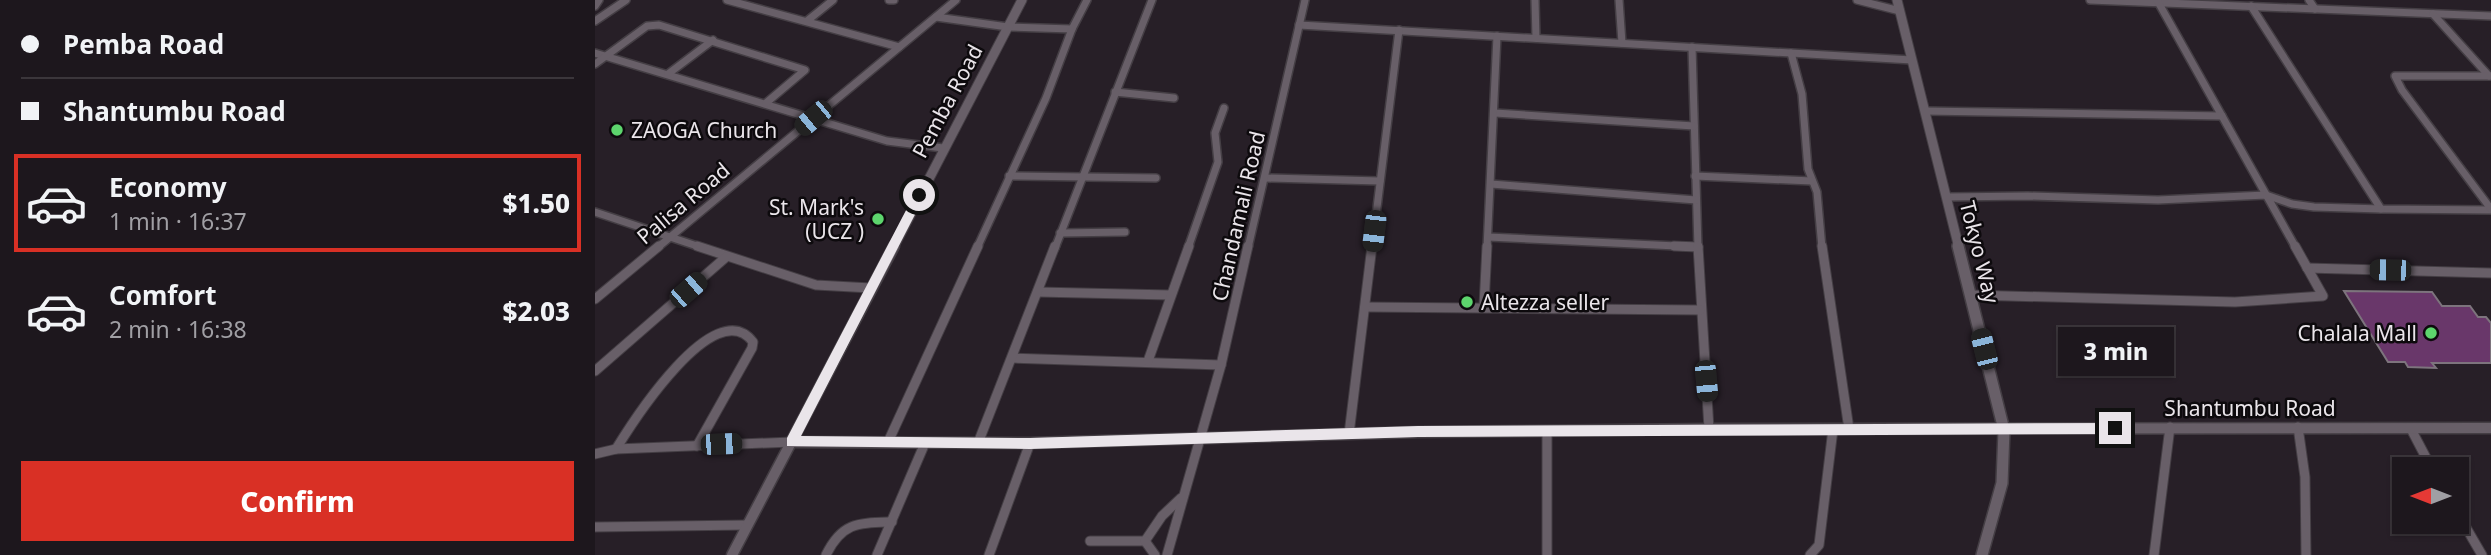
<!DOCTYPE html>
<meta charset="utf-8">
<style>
body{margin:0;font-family:"Noto Sans",sans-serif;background:#252026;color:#f1f3f6;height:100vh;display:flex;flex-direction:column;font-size:26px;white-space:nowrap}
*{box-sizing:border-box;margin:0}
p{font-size:23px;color:#a09fa4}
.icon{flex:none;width:38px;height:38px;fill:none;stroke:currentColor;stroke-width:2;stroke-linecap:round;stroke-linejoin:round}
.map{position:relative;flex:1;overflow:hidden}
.sheet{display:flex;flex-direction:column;background:#1d171d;width:595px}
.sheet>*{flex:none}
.hud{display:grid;align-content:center;height:154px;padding:0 21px;background:#1d171d}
.needle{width:46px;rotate:270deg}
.fabs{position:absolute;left:1797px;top:457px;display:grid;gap:14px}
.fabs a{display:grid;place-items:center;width:77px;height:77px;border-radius:0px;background:#1d171d;box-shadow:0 2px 5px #0004,0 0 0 2px #3b363b;font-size:35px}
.end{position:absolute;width:32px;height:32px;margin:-16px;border:9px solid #eae5ea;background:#111;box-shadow:0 0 0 4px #111}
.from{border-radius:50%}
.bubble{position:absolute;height:49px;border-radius:0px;background:#1d171d;box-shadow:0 2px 5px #0004,0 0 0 2px #3b363b;font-size:23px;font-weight:800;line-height:49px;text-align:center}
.car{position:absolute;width:21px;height:42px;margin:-21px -10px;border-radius:9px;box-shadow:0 0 5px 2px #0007;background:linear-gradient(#222 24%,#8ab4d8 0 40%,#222 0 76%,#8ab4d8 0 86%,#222 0)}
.hud b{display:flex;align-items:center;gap:24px;height:66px;font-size:26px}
.hud b+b{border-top:2px solid #3b363b}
.hud i{width:18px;height:18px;background:#f1f3f6}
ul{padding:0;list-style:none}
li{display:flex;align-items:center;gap:21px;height:98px;margin:0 14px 10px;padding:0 7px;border:4px solid transparent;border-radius:0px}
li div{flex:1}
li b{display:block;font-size:26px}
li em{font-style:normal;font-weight:800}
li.on{border-color:#d93025}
li>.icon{width:63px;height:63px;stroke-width:1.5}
.cta{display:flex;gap:14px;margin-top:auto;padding:14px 21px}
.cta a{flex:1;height:80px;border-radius:0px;background:#d93025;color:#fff;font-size:28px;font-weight:800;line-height:80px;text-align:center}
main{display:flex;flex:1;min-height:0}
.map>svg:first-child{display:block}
</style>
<main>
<section class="sheet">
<div class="hud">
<b><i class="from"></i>Pemba Road</b>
<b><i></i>Shantumbu Road</b>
</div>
<ul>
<li class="on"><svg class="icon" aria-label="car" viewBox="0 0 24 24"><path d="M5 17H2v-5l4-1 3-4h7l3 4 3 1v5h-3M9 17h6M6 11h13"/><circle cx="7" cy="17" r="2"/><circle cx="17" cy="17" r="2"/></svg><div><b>Economy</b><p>1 min · 16:37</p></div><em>$1.50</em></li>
<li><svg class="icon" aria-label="car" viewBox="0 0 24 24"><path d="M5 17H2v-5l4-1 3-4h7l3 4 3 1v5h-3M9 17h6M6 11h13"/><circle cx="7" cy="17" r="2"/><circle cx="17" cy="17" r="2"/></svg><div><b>Comfort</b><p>2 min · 16:38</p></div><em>$2.03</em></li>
</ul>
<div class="cta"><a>Confirm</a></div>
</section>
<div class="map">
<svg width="1896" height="555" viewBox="0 0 1896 555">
<rect width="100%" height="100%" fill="#271f27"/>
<polygon fill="#69376a" stroke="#7d747d" stroke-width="2" points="1749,291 1837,292 1847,306 1875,306 1883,317 1891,317 1896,323 1896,363 1837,363 1841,368 1813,367 1810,362 1793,362"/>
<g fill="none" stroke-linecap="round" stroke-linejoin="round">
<g stroke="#443e44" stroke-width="10">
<g id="minor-far1">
<polyline points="132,0 304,47"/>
<polyline points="294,0 299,0"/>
<polyline points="940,0 941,38"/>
<polyline points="1024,0 1027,43"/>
<polyline points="1262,0 1305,11"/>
<polyline points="1495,0 1896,16"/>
<polyline points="1562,0 1701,248"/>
<polyline points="1714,0 1720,9"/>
<polyline points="0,6 4,0"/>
<polyline points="1656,6 1786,209 1896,210"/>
<polyline points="1838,14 1894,76"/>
<polyline points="341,17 413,27 477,29"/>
<polyline points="0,21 31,0"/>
<polyline points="212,21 238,0"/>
<polyline points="704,25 1317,60"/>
<polyline points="1097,47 1103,248"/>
<polyline points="0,53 292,141 348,148"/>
<polyline points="1196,53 1207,94 1213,169 1222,192 1227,248"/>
<polyline points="0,64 52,26 64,25 210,70 171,103"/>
<polyline points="73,74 118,40"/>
<polyline points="1896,76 1800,76 1807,90 1896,209"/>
<polyline points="520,92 579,98"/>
<polyline points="1330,111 1627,116"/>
<polyline points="900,113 1099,126"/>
<polyline points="414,176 561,178"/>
<polyline points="1100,176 1217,181"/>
<polyline points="671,178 785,181"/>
<polyline points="896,184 1101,200"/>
<polyline points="1352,197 1433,196 1563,200 1671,195 1697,204 1719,207 1786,209"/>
<polyline points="0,212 108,248"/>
<polyline points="465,233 530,232"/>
<polyline points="893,237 1103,247"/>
<polyline points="62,248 361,0"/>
<polyline points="382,248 451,98 477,29 492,0"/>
<polyline points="460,248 557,0"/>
<polyline points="593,248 623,162 620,133 629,108"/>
<polyline points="653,248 710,0"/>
<polyline points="777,248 804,30"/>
<polyline points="892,248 902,36"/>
</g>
</g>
<g stroke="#443e44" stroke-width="11">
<g id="minor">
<polyline points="102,246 221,285 276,288"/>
<polyline points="1079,246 1103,247"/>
<polyline points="1103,246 1114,429"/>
<polyline points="1227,246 1254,429"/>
<polyline points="1712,268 1896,273"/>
<polyline points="443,292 575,295"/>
<polyline points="1376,295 1640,302 1728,296 1700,246"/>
<polyline points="0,299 64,246"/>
<polyline points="889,306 892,246"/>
<polyline points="770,307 1105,310"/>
<polyline points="417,358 626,365"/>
<polyline points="553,361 594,246"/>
<polyline points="0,371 131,257"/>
<polyline points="1703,427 1710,477 1711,555"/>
<polyline points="1816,429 1837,469"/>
<polyline points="952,431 952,555"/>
<polyline points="754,434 777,246"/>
<polyline points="293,442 383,246"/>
<polyline points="383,443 460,246"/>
<path d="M21 449C37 423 120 292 158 342L157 348 102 446"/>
<polyline points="0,454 21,449 197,442"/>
<polyline points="1862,512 1887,555"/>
<polyline points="0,527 152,525"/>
<polyline points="495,541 550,541"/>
<polyline points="550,541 567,516 586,498"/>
<polyline points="550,541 560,555"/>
<path d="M231 555C247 522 263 523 297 522"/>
<polyline points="282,555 330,443"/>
<polyline points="394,555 435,443"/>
<polyline points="572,555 626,365 653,246"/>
<polyline points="1215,555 1224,545 1238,429"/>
<polyline points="1559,555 1575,427"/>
</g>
</g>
<g stroke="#443e44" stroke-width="11">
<polyline id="tertiary-far1" points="298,248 427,0"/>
</g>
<g stroke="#443e44" stroke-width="13">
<g id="tertiary">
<polyline points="197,442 435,443 823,432 1114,429 1896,428"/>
<polyline points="137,555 299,246"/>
</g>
</g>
<g stroke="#443e44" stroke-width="11">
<polyline id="secondary-far1" points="1302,0 1364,248"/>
</g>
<g stroke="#443e44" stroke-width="14">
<polyline id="secondary" points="1363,246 1409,430 1407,483 1387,555"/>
</g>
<use href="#minor-far1" stroke="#685f68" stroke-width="7"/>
<use href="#minor" stroke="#685f68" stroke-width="9"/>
<use href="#tertiary-far1" stroke="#685f68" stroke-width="9"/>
<use href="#tertiary" stroke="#685f68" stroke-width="10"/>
<use href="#secondary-far1" stroke="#685f68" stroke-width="9"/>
<use href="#secondary" stroke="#685f68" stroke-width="11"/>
</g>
<polygon fill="#eae5ea" points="324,191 330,195 206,436 435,438 823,426 1520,423 1526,428 1520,434 823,437 435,449 192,446 192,438 319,195"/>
<g fill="#5dd56d" stroke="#0d0a0d" stroke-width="2.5">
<circle cx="22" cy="130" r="7"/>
<circle cx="283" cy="219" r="7"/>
<circle cx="872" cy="302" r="7"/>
<circle cx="1836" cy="333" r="7"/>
</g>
<g text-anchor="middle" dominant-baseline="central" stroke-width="5" stroke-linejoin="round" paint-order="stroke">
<g font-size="21" fill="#eae5ea" stroke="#0d0a0d">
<text transform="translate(352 101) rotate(-62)">Pemba Road</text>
<text transform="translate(88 203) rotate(-40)">Palisa Road</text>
<text transform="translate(643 216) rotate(-77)">Chandamali Road</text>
<text transform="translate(1385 252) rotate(76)">Tokyo Way</text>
<text x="1655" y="408">Shantumbu Road</text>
</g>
<g font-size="21" fill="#eae5ea" stroke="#0d0a0d" text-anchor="start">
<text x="36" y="130">ZAOGA Church</text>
<text x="269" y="207" text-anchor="end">St. Mark's<tspan x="269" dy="24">(UCZ )</tspan></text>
<text x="886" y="302">Altezza seller</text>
<text x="1822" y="333" text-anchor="end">Chalala Mall</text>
</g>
</g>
</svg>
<div class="fabs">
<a><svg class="needle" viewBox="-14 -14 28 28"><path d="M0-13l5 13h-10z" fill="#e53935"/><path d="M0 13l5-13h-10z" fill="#a09fa4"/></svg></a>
</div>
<i class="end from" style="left:324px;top:195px"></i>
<i class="end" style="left:1520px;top:428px"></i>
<div class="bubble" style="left:1463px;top:327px;width:116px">3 min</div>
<i class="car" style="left:218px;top:118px;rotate:230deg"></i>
<i class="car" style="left:779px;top:231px;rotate:187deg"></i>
<i class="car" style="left:1795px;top:270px;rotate:271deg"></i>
<i class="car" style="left:93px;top:290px;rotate:49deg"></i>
<i class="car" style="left:1389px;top:349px;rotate:346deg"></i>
<i class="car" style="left:1111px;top:381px;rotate:175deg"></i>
<i class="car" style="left:126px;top:444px;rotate:88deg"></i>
</div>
</main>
